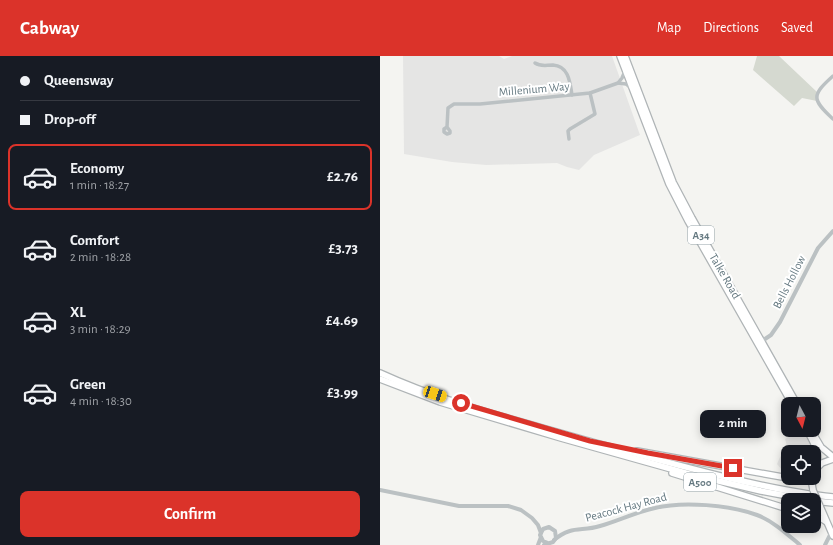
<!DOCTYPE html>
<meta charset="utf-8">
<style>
body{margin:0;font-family:"Alegreya Sans",sans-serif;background:#20242c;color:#f1f3f6;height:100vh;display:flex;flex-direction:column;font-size:15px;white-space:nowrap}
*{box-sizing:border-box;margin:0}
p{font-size:13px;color:#9ea1a6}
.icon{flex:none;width:22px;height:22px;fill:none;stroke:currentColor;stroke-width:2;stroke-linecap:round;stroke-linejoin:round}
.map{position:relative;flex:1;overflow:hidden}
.drawer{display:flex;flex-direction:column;background:#171b24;width:380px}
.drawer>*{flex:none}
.banner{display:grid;align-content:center;height:88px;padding:0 20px;background:#171b24}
.needle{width:26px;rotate:173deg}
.tools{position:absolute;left:401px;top:341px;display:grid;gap:8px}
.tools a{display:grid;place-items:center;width:40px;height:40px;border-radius:8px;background:#171b24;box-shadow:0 2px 10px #0003;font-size:20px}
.end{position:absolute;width:18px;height:18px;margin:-9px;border:5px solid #db332a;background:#fff;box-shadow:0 0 0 2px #fff}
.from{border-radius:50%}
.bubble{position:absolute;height:28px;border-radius:8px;background:#171b24;box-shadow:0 2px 10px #0003;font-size:13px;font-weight:700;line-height:28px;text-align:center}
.car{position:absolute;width:12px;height:24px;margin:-12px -6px;border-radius:5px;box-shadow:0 0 3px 1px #0007;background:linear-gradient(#f5c518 24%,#345 0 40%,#f5c518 0 76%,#345 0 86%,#f5c518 0)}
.banner b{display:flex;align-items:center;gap:14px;height:38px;font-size:15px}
.banner b+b{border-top:1px solid #363941}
.banner i{width:10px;height:10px;background:#f1f3f6}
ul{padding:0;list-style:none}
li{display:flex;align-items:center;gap:12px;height:66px;margin:0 8px 6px;padding:0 12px;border:2px solid transparent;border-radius:8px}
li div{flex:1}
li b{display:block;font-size:15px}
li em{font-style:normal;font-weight:700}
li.active{border-color:#db332a}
li>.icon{width:36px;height:36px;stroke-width:1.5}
.cta{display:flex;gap:8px;margin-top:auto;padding:8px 20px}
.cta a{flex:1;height:46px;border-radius:8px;background:#db332a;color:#fff;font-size:16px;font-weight:700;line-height:46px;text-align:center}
header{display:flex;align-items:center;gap:24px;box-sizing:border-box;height:56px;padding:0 20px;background:#db332a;color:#fff}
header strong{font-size:19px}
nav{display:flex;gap:22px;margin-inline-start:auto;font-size:14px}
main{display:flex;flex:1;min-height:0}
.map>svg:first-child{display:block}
</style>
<header>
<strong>Cabway</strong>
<nav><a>Map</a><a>Directions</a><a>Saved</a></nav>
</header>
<main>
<section class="drawer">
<div class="banner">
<b><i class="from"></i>Queensway</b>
<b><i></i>Drop-off</b>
</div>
<ul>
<li class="active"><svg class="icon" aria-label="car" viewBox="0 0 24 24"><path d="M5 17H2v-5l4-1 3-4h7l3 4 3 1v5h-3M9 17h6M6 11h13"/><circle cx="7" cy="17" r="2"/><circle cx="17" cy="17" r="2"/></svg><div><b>Economy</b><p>1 min · 18:27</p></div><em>£2.76</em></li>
<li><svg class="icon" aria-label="car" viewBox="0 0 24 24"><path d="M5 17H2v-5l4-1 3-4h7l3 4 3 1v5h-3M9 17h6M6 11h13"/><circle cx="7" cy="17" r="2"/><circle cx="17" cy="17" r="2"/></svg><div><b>Comfort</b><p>2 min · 18:28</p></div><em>£3.73</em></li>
<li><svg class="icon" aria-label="car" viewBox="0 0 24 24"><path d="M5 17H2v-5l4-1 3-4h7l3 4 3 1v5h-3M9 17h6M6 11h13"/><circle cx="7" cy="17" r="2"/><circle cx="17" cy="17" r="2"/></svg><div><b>XL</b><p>3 min · 18:29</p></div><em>£4.69</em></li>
<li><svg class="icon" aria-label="car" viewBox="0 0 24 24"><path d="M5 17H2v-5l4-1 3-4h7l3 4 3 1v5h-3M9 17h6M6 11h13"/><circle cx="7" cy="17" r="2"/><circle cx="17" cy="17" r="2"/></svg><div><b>Green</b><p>4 min · 18:30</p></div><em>£3.99</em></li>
</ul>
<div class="cta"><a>Confirm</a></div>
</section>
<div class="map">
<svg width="453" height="489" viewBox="0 0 453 489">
<rect width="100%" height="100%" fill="#f4f4f1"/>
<g fill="#e5e5e4">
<polygon points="23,0 119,0 124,3 132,0 232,0 260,79 214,99 199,114 187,111 177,107 106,109 72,106 24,98"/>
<polygon points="420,375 425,379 430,386 435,396 435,404 434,406 434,396 408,396 408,418 403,415 397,408 400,401 408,393 405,383 411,379"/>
</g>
<polygon fill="#d5d9d0" points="377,0 399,0 437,36 437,45 422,42 414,50 373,14"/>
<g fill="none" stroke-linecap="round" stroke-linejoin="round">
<g stroke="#afb4b6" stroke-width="8">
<g id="trunk">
<polyline points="240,0 289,128 308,165 412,348"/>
<polyline points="245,0 293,126 312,162 417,348"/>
<path d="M0 317C65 347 136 364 205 384 253 397 300 410 349 422 383 430 418 438 453 441"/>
<polyline points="0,323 60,346 181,382 309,418 381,435 429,444"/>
<path d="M427 374C434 388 441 396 436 413"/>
<polyline points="431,374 441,391 453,401"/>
<polyline points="257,395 408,422"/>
<polyline points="437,412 442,407 453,403"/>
<polyline points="292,417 408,453"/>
<polyline points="408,422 420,424 426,422"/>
<polyline points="431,422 433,434"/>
<polyline points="434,445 453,447"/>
<polyline points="440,450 453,480"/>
<polyline points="434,458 445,465"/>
</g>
</g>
<g stroke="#bbc1c3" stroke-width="3.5">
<path d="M155 7C161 11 166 9 173 9 189 10 190 27 192 39"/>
<path d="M453 20C432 39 431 43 453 63"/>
<polyline points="238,27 246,28 251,32"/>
<polyline points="67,71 64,73 64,76 67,78 70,77 70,75 67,71 68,52 74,48 100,48 210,37 238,27 242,22 245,15"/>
<polyline points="189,83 188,75 190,73 215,58 210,37"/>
</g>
<g stroke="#bbc1c3" stroke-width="4">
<polyline points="382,285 391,279 400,266 438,192 453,175"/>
<polyline points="0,434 79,450 128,450 141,454 152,462 158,469 161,477"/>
<path d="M174 484C192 469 201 476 220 470 238 465 256 456 275 452 303 445 350 449 377 459 393 465 407 478 420 489"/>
<polyline points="158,489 161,481"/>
<polyline points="164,489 173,486 176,482 175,475 169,471 163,473 160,479 163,485 168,487"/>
<polyline points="445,489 451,477"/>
</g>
<use href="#trunk" stroke="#fff" stroke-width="5.5"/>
<g stroke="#afb4b6" stroke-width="8" stroke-linecap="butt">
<polyline id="trunk-bridge" points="433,434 440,450"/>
</g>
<use href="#trunk-bridge" stroke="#fff" stroke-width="5.5"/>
</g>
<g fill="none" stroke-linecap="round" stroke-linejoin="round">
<polyline stroke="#db332a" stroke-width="5" points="81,347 210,385 268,397 353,412"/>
</g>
<g text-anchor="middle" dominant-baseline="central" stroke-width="4" stroke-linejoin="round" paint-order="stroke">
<g fill="#fff" stroke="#93a1a7" stroke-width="1">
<rect x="308" y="170" width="26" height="18" rx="3"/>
<rect x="304" y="417" width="32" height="18" rx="3"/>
</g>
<g font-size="11" font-weight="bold" fill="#657981">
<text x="321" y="179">A34</text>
<text x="320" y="426">A500</text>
</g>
<g font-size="12" fill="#657981" stroke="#fff">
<text transform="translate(154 33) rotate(-5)">Millenium Way</text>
<text transform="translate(345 220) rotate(60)">Talke Road</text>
<text transform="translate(409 226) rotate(-63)">Bells Hollow</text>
<text transform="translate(246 451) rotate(-15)">Peacock Hay Road</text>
</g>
</g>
</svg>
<div class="tools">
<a><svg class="needle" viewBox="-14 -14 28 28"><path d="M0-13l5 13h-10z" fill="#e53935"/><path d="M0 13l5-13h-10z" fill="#9ea1a6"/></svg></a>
<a><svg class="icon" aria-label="locate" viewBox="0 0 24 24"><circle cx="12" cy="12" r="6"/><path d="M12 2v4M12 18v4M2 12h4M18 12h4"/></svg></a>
<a><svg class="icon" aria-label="layers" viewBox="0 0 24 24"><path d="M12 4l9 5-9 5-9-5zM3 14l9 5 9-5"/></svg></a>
</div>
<i class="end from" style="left:81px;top:347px"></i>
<i class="end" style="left:353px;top:412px"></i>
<div class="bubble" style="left:320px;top:354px;width:66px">2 min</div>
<i class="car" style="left:55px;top:338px;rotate:108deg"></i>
</div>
</main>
